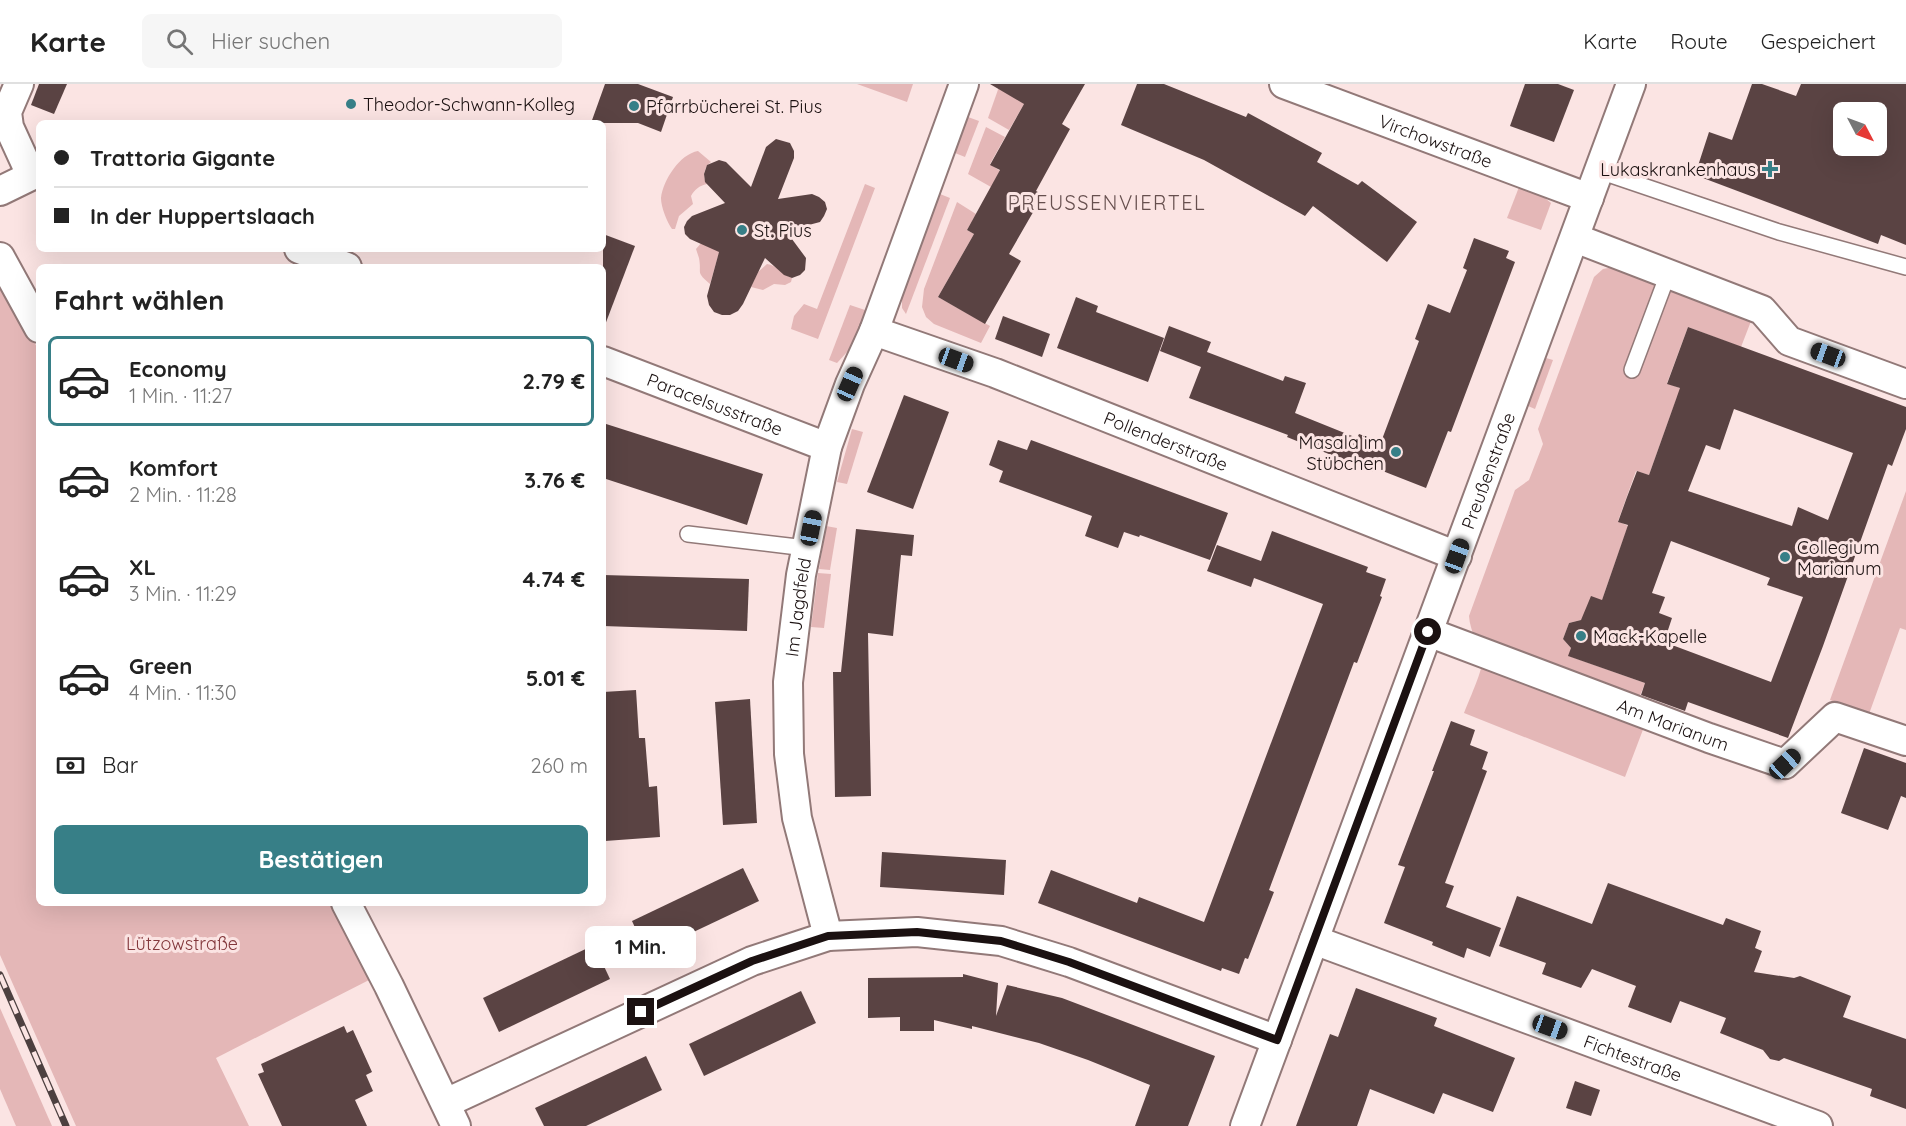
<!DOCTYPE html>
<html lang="de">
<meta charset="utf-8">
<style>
body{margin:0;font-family:Quicksand,sans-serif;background:#f6f6f6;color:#222;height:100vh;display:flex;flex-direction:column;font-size:22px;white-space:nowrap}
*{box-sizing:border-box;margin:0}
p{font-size:20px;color:#767676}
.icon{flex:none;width:33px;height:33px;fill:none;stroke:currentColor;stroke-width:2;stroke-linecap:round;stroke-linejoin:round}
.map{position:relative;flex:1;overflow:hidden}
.drawer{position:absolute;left:36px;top:180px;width:570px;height:642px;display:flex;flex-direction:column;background:#fff;border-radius:9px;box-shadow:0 6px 24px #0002}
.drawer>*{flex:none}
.hud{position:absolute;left:36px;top:36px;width:570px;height:132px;border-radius:9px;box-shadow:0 6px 24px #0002;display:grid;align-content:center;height:132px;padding:0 18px;background:#fff}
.needle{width:39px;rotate:131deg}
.fabs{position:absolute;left:1833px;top:18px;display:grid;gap:12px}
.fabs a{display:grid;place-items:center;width:54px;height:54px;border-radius:9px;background:#fff;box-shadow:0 6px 24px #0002;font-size:30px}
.end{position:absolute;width:27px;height:27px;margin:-14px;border:8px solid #1b1111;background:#fff;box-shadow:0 0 0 3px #fff}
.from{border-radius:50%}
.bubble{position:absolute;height:42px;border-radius:9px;background:#fff;box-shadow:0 6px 24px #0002;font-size:20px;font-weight:700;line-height:42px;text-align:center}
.car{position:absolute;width:18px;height:36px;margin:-18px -9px;border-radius:8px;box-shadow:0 0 4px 2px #0007;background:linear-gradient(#222 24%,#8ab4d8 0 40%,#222 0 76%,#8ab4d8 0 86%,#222 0)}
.hud b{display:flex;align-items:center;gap:21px;height:57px;font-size:22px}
.hud b+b{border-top:2px solid #e0e0e0}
.hud i{width:15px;height:15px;background:#222}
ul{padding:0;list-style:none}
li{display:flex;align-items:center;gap:18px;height:90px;margin:0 12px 9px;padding:0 6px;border:3px solid transparent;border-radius:9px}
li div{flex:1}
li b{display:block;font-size:22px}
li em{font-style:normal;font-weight:700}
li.selected{border-color:#377f87}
li>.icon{width:54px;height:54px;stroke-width:1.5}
h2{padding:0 18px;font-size:27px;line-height:72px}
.pay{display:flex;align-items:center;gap:15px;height:66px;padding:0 18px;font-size:22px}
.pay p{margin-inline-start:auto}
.button{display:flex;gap:12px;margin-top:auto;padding:12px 18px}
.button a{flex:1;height:69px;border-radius:9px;background:#377f87;color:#fff;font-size:24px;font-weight:700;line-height:69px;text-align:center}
header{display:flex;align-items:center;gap:36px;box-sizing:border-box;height:84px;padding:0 30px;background:#fff;border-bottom:2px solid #e0e0e0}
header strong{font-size:28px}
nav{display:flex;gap:33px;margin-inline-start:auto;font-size:21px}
.search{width:420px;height:54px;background:#f6f6f6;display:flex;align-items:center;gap:15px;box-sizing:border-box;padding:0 21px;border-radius:9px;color:#767676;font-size:22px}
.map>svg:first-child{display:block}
</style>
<header>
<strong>Karte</strong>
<div class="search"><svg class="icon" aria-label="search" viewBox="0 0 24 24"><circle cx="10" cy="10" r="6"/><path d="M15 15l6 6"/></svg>Hier suchen</div>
<nav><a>Karte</a><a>Route</a><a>Gespeichert</a></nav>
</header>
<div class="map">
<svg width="1906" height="1042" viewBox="0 0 1906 1042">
<rect width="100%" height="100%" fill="#fbe4e3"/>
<g fill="#e4b7b7">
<polygon points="857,0 913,0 907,18"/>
<polygon points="1000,0 1024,20 1009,46 988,34"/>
<polygon points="968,33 979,37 965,73 955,69"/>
<polygon points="986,43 1005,53 990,80 1000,87 991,103 968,90"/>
<path d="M698 67 711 78C704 83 702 93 707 100 699 102 695 105 691 112L693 120 679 132 675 145H672C667 138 661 123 661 114 663 96 680 70 698 67Z"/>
<polygon points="865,100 875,104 818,255 791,245 794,232 804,220 817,225"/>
<polygon points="1519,103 1540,110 1551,119 1541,146 1507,134"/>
<polygon points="940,110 950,114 906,230 902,224 902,209"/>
<polygon points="957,118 976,130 967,146 974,150 938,213 990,242 981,259 934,240 926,233 922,223 924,205"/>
<path d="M702 158 718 163 719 169 710 200C695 187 702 191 699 174 698 171 697 168 696 165Z"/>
<path d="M767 180C777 181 782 191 792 194L791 198 785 201 774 200 763 206 751 203 758 188Z"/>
<path d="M1613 183 1753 232 1741 263 1688 243 1667 299 1685 306 1677 313 1649 391 1636 387 1618 437 1628 442 1602 516 1581 536 1569 539 1563 555 1571 564 1569 572 1645 599 1639 614 1644 643 1625 693 1464 629C1468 619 1482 587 1482 579 1480 562 1470 548 1469 532L1515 406 1529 396 1543 360 1538 345 1594 193 1603 185Z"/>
<polygon points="0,195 39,267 39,819 334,819 373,894 216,974 249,1042 76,1042 0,871"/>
<polygon points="850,221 868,227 858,256 837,279 829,276"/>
<polygon points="1546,274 1553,276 1535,325 1528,322"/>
<polygon points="852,345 863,348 847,400 837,398"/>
<polygon points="1906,407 1906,546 1900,544 1869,630 1830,616"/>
<polygon points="826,442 837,444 830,486 819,485"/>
<polygon points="818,489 831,490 824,544 811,543"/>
<polygon points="0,924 52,1042 16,1042 0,1005"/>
</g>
<g fill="#5a4343" fill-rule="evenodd">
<polygon points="39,0 67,0 54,30 31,21"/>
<polygon points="605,0 638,0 673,13 661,48 638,39 591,39"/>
<polygon points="990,0 1085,0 1062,40 1070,45 1036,107 1043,111 1009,170 1021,177 985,240 938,213 974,150 967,146 1000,86 990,81 1024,20"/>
<polygon points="1137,0 1164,0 1246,33 1248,29 1322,69 1317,78 1358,101 1362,97 1417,138 1387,178 1313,122 1305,132 1204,76 1121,41"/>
<polygon points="1525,0 1558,0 1574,6 1554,58 1510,42"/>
<path d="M1752 0H1762L1796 12 1801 0H1906V161L1881 151 1878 160 1695 91 1709 48 1732 56ZM1844 28H1876V62H1844Z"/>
<polygon points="776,55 790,59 794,67 794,74 778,115 812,110 819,113 825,118 827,125 824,132 820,138 786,147 806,174 805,186 800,191 792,194 784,191 765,174 743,220 738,227 730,231 722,231 714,228 709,221 707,212 719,168 690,155 685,150 684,143 687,137 692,132 725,119 705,98 704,90 707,81 719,76 726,78 751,103 766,63"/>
<polygon points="603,150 635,162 605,241 603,240"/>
<polygon points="1474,154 1509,167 1506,174 1515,178 1451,348 1448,347 1426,404 1375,384 1373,388 1287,353 1288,351 1189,314 1201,283 1160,267 1169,242 1211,258 1207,268 1283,297 1285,292 1306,299 1295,329 1357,354 1359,350 1381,358 1419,257 1415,255 1428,220 1450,229 1467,186 1463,184"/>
<polygon points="1076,213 1098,222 1096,228 1164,254 1148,298 1057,264"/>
<polygon points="1003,232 1050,250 1042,273 995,255"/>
<path d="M1688 243 1906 323V345L1892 382 1888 380 1823 562 1788 654 1688 618 1685 627 1641 611 1645 599 1568 572 1571 564 1563 555 1569 539 1581 536 1591 512 1602 516 1628 441 1618 438 1627 413 1637 387 1649 391 1680 304 1667 300ZM1734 325 1853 369 1828 436 1798 423 1792 442 1688 407 1706 361 1720 366ZM1671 457 1770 494 1767 501 1803 513 1771 598 1664 558 1672 534 1659 529 1665 513 1652 509Z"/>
<polygon points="904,311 949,328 913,425 867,408"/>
<polygon points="603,339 763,390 747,441 603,394"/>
<polygon points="998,356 1027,366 1031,356 1228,429 1210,476 1140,451 1139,453 1124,448 1118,464 1085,452 1092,432 999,398 1003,387 989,381"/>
<polygon points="856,445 914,451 912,472 901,471 893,552 868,549 871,712 835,713 833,588 841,588"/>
<polygon points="1272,447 1368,483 1366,488 1386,495 1380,512 1382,513 1368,550 1357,579 1354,578 1269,806 1274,808 1262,839 1248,875 1245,874 1239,890 1222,884 1221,887 1038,819 1051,786 1137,819 1139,813 1204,838 1323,520 1254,494 1251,503 1207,487 1217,461 1261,477"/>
<polygon points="603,491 749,495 747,547 603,542"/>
<polygon points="636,606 639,654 645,654 649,703 657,702 660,753 605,757 603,722 603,608"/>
<polygon points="750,615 757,739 723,741 715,618"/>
<polygon points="1451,637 1475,646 1470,661 1488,668 1482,685 1487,687 1445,799 1454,802 1446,823 1501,844 1490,873 1467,864 1464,874 1432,861 1433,858 1384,839 1405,783 1398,781 1434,687 1432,687"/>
<polygon points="1864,664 1906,679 1906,714 1901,712 1888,746 1841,729"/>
<polygon points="882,768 1006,776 1004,811 880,803"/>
<polygon points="743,784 759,817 647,870 632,837"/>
<polygon points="1608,799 1723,841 1726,834 1761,847 1755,864 1762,867 1754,888 1794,894 1800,892 1851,912 1843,933 1906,955 1906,1025 1870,1012 1872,1005 1784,974 1779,977 1770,975 1763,966 1720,949 1726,934 1680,917 1671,939 1628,923 1636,902 1592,885 1581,904 1542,890 1546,879 1499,862 1517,812 1592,840"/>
<polygon points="594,861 610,895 499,948 483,914"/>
<polygon points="963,890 998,899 996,932 1007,901 1062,914 1215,972 1188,1042 1135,1042 1150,1001 1088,976 1039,959 972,942 972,945 934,936 934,947 900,947 900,933 868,934 868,894 963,893"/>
<polygon points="1356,904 1437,934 1434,942 1515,974 1493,1028 1443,1009 1434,1030 1370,1005 1357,1042 1296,1042 1330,950 1338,953"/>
<polygon points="801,907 816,939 704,992 689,960"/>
<polygon points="344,942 347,949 353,946 372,988 366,991 373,1007 355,1016 367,1042 282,1042 258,990 264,988 261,980"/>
<polygon points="646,972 662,1006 586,1042 544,1042 535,1024"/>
<polygon points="1575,997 1600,1006 1591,1032 1566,1024"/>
</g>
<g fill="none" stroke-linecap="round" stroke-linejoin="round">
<g stroke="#927978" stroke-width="18">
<g id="lane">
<polyline points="1599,87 1779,148 1906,183"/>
<polyline points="1632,286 1668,190"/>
<polyline points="688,450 806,464"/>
</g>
</g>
<g stroke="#927978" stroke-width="32">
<g id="street">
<polyline points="19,0 7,28 9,43 31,91"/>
<path id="s1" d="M1284 0 1589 114"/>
<polyline points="0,107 39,88"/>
<polyline points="1575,154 1762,226 1789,257 1906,300"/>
<polyline points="299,165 347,183"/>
<polyline points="0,173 39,244"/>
<path id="s2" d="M874 247 995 289 1457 472"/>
<path id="s3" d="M603 277 827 363"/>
<path id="s4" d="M1428 548 1709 654 1785 680 1835 633 1906 657"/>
<polyline points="346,819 389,902 456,1042"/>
<path id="s5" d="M828 852 797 734 789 670 788 598 801 491 827 363 850 300 874 247 964 0"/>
<path id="s6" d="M1314 856 1818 1042"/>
<polyline points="446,1019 752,877 828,852 917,848 1001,857 1069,878 1277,956"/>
<path id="s7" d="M1245 1042 1631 0"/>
</g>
</g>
<use href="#lane" stroke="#fff" stroke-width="15"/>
<use href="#street" stroke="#fff" stroke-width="28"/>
<g stroke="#4d4040" stroke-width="7">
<polyline id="rail" points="0,891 66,1042"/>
</g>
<use href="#rail" stroke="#fbe4e3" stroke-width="4.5" stroke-dasharray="14" stroke-linecap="butt"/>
</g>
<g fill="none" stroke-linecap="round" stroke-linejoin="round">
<polyline stroke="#1b1111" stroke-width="8" points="641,928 752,877 828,852 917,848 1001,857 1069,878 1277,956 1428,548"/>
</g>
<g fill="#377f87" stroke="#fbe4e3" stroke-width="2">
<circle cx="351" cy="20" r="6"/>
<circle cx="634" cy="22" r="6"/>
<path d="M1767 76h6v6h6v6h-6v6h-6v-6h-6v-6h6z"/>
<circle cx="742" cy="146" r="6"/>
<circle cx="1396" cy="368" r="6"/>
<circle cx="1785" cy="473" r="6"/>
<circle cx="1581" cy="552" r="6"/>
</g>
<g text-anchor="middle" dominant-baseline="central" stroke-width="6" stroke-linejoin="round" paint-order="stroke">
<g font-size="18" fill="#1b1111" stroke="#fbe4e3" text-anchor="start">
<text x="363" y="20">Theodor-Schwann-Kolleg</text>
<text x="646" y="22">Pfarrbücherei St. Pius</text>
<text x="1756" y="85" text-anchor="end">Lukaskrankenhaus</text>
<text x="754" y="146">St. Pius</text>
<text x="1384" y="358" text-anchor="end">Masala im<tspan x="1384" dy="21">Stübchen</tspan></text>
<text x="1797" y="463">Collegium<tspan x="1797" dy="21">Marianum</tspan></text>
<text x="1593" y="552">Mack-Kapelle</text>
</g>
<g font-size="18" fill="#1b1111" stroke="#fbe4e3">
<text stroke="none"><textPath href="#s1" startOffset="162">Virchowstraße</textPath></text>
<text stroke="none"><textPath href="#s3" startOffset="120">Paracelsusstraße</textPath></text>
<text stroke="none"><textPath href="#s2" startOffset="312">Pollenderstraße</textPath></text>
<text stroke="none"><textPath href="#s7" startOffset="699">Preußenstraße</textPath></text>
<text stroke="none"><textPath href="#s5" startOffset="334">Im Jagdfeld</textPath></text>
<text stroke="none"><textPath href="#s4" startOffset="262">Am Marianum</textPath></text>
<text stroke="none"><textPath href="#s6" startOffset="340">Fichtestraße</textPath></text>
</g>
<g font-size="18" fill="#83373b" stroke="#fbe4e3">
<text x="182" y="859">Lützowstraße</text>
</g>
<g font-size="20" letter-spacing="1.5" fill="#664f4e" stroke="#fbe4e3">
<text x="1107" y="118">PREUSSENVIERTEL</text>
</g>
</g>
</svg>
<div class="fabs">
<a><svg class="needle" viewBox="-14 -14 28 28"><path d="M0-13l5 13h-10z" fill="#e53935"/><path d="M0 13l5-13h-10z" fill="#767676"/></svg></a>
</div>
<i class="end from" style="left:1428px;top:548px"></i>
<i class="end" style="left:641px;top:928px"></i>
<div class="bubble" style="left:585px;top:842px;width:111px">1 Min.</div>
<i class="car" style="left:1828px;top:271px;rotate:290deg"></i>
<i class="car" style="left:956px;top:276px;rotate:110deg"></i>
<i class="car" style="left:850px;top:300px;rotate:24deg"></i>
<i class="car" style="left:811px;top:444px;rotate:11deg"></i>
<i class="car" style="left:1457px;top:472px;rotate:20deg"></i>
<i class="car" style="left:1785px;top:680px;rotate:47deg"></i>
<i class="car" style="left:1550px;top:943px;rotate:110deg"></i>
<div class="hud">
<b><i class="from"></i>Trattoria Gigante</b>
<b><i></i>In der Huppertslaach</b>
</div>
<section class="drawer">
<h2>Fahrt wählen</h2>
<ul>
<li class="selected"><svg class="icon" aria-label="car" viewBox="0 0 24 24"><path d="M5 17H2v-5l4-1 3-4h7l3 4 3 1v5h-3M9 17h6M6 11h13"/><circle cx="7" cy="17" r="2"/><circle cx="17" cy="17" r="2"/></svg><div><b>Economy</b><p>1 Min. · 11:27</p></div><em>2.79 €</em></li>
<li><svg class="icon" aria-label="car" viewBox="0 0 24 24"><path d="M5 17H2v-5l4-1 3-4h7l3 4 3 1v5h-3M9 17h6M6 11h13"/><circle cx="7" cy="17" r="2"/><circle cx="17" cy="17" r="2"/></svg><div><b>Komfort</b><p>2 Min. · 11:28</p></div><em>3.76 €</em></li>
<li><svg class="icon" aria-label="car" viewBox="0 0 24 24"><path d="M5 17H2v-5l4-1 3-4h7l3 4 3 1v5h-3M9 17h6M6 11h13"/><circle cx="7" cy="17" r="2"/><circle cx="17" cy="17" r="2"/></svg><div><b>XL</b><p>3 Min. · 11:29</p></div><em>4.74 €</em></li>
<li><svg class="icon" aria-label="car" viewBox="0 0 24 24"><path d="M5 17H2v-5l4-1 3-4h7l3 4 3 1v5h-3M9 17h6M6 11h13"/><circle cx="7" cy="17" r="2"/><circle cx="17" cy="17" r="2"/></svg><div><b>Green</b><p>4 Min. · 11:30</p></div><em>5.01 €</em></li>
</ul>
<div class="pay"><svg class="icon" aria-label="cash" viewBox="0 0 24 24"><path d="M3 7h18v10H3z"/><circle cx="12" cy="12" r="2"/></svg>Bar<p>260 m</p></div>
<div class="button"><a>Bestätigen</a></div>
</section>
</div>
